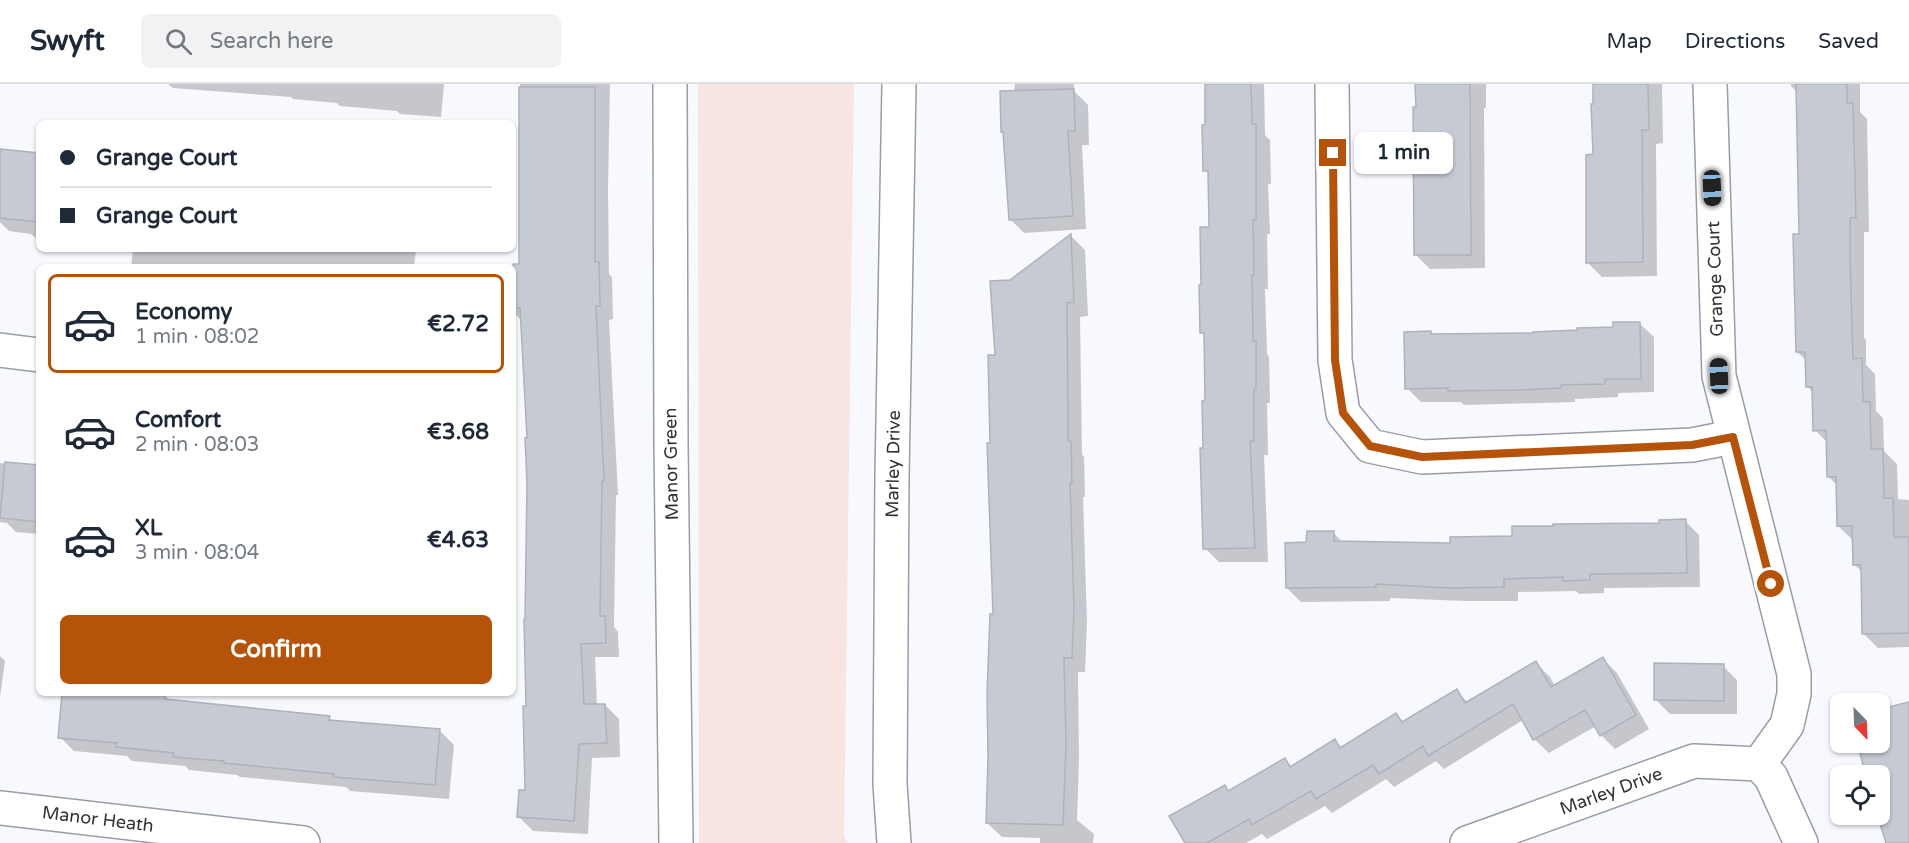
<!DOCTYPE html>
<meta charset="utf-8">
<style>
body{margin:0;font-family:"Varela Round",sans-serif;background:#f2f2f3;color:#1f2937;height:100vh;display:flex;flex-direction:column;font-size:22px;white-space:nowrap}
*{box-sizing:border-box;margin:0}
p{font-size:20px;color:#747a83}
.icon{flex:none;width:33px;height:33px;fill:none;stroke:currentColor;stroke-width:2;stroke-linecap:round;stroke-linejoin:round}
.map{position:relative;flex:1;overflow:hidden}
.side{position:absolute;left:36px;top:180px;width:480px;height:432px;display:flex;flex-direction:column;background:#fff;border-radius:9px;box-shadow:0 2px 4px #0004}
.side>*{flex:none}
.top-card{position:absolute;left:36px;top:36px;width:480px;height:132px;border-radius:9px;box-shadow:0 2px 4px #0004;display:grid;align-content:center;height:132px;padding:0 24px;background:#fff}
.needle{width:39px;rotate:157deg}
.buttons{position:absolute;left:1830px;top:609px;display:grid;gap:12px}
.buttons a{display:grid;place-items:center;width:60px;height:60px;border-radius:9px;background:#fff;box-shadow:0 2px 4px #0004;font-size:30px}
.end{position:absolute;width:27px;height:27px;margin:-14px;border:8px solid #b45309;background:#fff;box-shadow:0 0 0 3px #fff}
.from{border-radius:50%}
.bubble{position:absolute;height:42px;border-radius:9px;background:#fff;box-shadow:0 2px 4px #0004;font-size:20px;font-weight:800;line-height:42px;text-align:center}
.car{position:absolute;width:18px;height:36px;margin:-18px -9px;border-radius:8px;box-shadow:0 0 4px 2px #0007;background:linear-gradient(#222 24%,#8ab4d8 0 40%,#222 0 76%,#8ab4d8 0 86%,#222 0)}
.top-card b{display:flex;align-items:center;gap:21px;height:57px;font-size:22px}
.top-card b+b{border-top:2px solid #e0e1e3}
.top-card i{width:15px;height:15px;background:#1f2937}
ul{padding:10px 0 0;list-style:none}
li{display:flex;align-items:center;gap:18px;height:99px;margin:0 12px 9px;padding:0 12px;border:3px solid transparent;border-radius:9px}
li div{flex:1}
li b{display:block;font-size:22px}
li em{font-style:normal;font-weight:800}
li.current{border-color:#b45309}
li>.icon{width:54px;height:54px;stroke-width:1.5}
.button{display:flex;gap:12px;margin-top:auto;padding:12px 24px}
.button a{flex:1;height:69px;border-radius:9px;background:#b45309;color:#fff;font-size:24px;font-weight:800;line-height:69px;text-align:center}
header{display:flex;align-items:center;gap:36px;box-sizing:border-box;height:84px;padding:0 30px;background:#fff;border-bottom:2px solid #e0e1e3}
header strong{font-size:28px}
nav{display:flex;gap:33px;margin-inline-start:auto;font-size:21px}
.search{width:420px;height:54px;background:#f2f2f3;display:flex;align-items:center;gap:15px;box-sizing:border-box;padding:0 21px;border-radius:9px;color:#747a83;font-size:22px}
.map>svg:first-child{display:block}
</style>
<header>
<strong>Swyft</strong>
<div class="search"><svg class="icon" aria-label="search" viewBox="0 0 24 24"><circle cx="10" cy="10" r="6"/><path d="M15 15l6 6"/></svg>Search here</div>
<nav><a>Map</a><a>Directions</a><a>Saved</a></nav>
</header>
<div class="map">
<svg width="1909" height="759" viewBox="0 0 1909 759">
<rect width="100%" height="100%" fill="#f7f9ff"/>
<polygon fill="#f8e4e0" points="698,0 854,0 844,753 848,759 699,759"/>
<g fill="#0003">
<polygon points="168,0 444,0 441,33 400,30 397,27 340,22 337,19 293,15 291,13 173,4"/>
<polygon points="520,0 610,0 608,104 609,190 612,193 613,235 609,236 618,411 616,411 614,543 618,548 619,573 595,573 597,621 605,621 619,635 620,673 592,674 588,750 533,747 519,733 527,708 529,356 522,237 513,228 513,183 508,182 520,181"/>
<polygon points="1015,0 1074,0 1074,7 1088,21 1089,61 1082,61 1086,145 1024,149 1010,135 1005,50 1002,48 1014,8"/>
<polygon points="1206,0 1264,0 1265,51 1270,56 1271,100 1268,100 1270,150 1267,150 1268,205 1265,205 1267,270 1269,273 1270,319 1267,319 1268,371 1264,371 1268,478 1219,478 1205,464 1205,366 1207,318 1206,253 1202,249 1203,202 1211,144 1210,92 1205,86 1207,42"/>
<polygon points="1417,0 1486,0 1486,24 1484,24 1485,184 1430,185 1416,171"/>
<polygon points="1594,0 1662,0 1663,59 1656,60 1657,192 1602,193 1588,179 1594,72"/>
<polygon points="1791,0 1860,0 1860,28 1867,35 1869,148 1864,148 1864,254 1866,256 1866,281 1875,290 1876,327 1883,334 1884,367 1897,380 1898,415 1909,416 1909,563 1878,564 1864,550 1862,488 1855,481 1853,456 1838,442 1838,402 1828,392 1828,359 1815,346 1814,309 1807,302 1807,277 1797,268 1800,151 1798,9 1791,2"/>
<polygon points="39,70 39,157 31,150 9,147 0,138 0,75"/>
<polygon points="1071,152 1085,166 1088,232 1080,233 1082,370 1084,373 1085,413 1083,413 1087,538 1085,588 1078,588 1079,675 1077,736 1094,750 1093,759 1040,759 1040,754 1002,753 987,739 995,531 992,360 997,272 1010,197"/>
<polygon points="48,165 64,165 61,167 51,167"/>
<polygon points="133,165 343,165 362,167 362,165 416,165 414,183 131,183"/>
<polygon points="1639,239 1654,253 1654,308 1618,309 1618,313 1575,315 1575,318 1464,321 1461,318 1421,318 1407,304 1431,249 1434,252 1535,251 1614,244"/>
<polygon points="0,379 39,383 39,450 16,448 7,439 0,438"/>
<polygon points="1685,437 1699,451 1700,503 1604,504 1604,509 1579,510 1576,507 1518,508 1518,517 1465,517 1390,514 1390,517 1301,518 1287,504 1308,460 1333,448 1343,459 1451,460"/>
<polygon points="0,572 5,577 0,613"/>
<polygon points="1603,575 1617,589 1649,645 1615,665 1601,651 1596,642 1549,669 1534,655 1523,636 1444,685 1436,677 1394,703 1386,695 1332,729 1325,722 1267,755 1262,750 1246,759 1186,759 1224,703 1229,708 1285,676 1292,683 1334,657 1342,664 1396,631 1404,639 1457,607 1468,619 1536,579 1550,593 1555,602"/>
<polygon points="1723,582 1737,596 1737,630 1670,630 1655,615"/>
<polygon points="64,609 125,609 165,612 169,616 329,634 333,637 439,646 454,661 449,715 350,707 346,703 240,693 237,691 189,686 185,682 132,677 127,672 74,667 60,653"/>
<polygon points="1909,620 1909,759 1887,759 1880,730 1880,626"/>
</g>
<g fill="#c6cad3" stroke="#afb2bb" stroke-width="1.5">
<polygon points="1205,0 1251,0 1252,40 1256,40 1256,136 1253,136 1254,191 1252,191 1253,257 1256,257 1256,305 1254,306 1254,357 1250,357 1255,464 1203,465 1200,364 1203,364 1202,317 1205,316 1204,249 1200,249 1199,201 1201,201 1200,143 1209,143 1208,87 1203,87 1202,41 1205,41"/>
<polygon points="1415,0 1470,0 1471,171 1414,171 1413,23 1416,23"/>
<polygon points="1593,0 1648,0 1649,46 1642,46 1643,178 1586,179 1586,71 1593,70 1591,20 1593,20"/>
<polygon points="1796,0 1847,0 1847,19 1853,19 1856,134 1850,134 1850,176 1853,275 1862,274 1863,318 1870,318 1871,365 1883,365 1884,414 1893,414 1894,453 1909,453 1909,549 1862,550 1861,481 1853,481 1852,442 1837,442 1836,393 1827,393 1826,346 1813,347 1812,303 1806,303 1805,268 1796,268 1793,150 1799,150"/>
<polygon points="519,3 595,3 595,178 599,178 600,222 596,222 604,397 602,397 600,532 605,532 606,559 581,560 584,620 605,620 607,659 579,660 574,737 517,733 519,706 525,706 523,622 526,622 524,535 525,534 527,400 525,354 527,354 520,224 513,224 513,180 519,180"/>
<polygon points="1074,5 1075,47 1068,47 1073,132 1009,136 1003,48 1001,48 1000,7"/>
<polygon points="0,65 39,69 39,138 0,134"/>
<polygon points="1071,150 1074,218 1067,219 1068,357 1071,357 1072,399 1070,399 1074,523 1072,574 1064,574 1066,660 1063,741 986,739 988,674 987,610 990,530 993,530 987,359 990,359 988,271 995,271 990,197 1010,196"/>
<polygon points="1613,238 1640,238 1641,295 1605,295 1605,300 1561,301 1561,304 1518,306 1448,307 1448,304 1405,305 1404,248 1431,247 1431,250 1533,249 1533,248 1577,246 1577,244 1613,243"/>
<polygon points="5,378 39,381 39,438 0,434"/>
<polygon points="1686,435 1687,489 1590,490 1590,496 1563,497 1563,493 1504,495 1504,503 1450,504 1376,500 1376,503 1286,504 1285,459 1306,458 1307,447 1334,447 1334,457 1450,459 1450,453 1512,452 1512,442 1553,442 1553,440 1659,439 1659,436"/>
<polygon points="1603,573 1636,631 1600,652 1585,626 1533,656 1513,620 1428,672 1423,662 1379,690 1373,681 1316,715 1311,707 1252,741 1249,735 1207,759 1185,759 1169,732 1225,701 1228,707 1285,674 1290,683 1335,655 1340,664 1396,629 1402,638 1457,605 1465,619 1536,577 1551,603"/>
<polygon points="1654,579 1724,580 1724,617 1654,616"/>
<polygon points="62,609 165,611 165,615 330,632 329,636 440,645 435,701 334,693 334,690 224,679 224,677 173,673 174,669 116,663 117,659 58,654"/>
<polygon points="1909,618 1909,759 1886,759 1877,730 1880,730 1880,692 1866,692 1857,658 1880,658 1880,625"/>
</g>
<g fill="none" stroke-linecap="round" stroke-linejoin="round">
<g stroke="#999da6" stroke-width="36">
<g id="street">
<polyline points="670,0 671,361 676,759"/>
<polyline points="1332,0 1335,276 1343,329 1370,362 1422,373 1692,361 1733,353"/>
<polyline points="1710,0 1719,292 1794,590 1794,610 1787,641 1759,680"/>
<polyline points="0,266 39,271"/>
<polyline points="1759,680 1771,693 1801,759"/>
<polyline points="0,724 303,759"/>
<polyline points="894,759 890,700 892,393 899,0"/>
<polyline points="1467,759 1694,677 1759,680"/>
</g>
</g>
<use href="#street" stroke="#fff" stroke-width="33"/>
</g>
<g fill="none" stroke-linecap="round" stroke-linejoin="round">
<polyline stroke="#b45309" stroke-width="8" points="1333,69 1335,276 1343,329 1370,362 1422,373 1692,361 1733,353 1771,500"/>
</g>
<g text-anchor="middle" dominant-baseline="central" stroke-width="6" stroke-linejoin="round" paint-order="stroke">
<g font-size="18" fill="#303235" stroke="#fff">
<text transform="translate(1715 195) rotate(-92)">Grange Court</text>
<text transform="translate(671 380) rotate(-91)">Manor Green</text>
<text transform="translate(893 380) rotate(-89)">Marley Drive</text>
<text transform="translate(1611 707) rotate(-20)">Marley Drive</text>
<text transform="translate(98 735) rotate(7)">Manor Heath</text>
</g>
</g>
</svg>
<div class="buttons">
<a><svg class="needle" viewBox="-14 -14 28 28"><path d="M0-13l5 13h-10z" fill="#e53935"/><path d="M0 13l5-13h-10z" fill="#747a83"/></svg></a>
<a><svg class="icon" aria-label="locate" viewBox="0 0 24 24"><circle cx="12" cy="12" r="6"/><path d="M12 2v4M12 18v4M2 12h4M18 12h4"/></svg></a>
</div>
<i class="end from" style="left:1771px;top:500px"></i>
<i class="end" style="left:1333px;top:69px"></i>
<div class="bubble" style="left:1354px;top:48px;width:99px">1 min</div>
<i class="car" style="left:1712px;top:104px;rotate:178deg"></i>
<i class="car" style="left:1719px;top:292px;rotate:358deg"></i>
<div class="top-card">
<b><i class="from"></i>Grange Court</b>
<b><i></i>Grange Court</b>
</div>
<section class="side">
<ul>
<li class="current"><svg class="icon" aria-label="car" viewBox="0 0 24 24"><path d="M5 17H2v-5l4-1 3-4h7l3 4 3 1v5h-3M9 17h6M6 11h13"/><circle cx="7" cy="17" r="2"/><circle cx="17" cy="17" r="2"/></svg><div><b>Economy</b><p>1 min · 08:02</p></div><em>€2.72</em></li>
<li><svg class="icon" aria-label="car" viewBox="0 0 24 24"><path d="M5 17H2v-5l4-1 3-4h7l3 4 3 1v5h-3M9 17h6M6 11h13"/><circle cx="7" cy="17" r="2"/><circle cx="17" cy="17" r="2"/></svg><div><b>Comfort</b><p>2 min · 08:03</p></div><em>€3.68</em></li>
<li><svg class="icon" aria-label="car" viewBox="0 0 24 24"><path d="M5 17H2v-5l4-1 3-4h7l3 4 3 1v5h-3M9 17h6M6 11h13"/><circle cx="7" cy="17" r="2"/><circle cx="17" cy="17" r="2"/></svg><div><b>XL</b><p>3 min · 08:04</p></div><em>€4.63</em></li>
</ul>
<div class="button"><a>Confirm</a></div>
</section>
</div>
